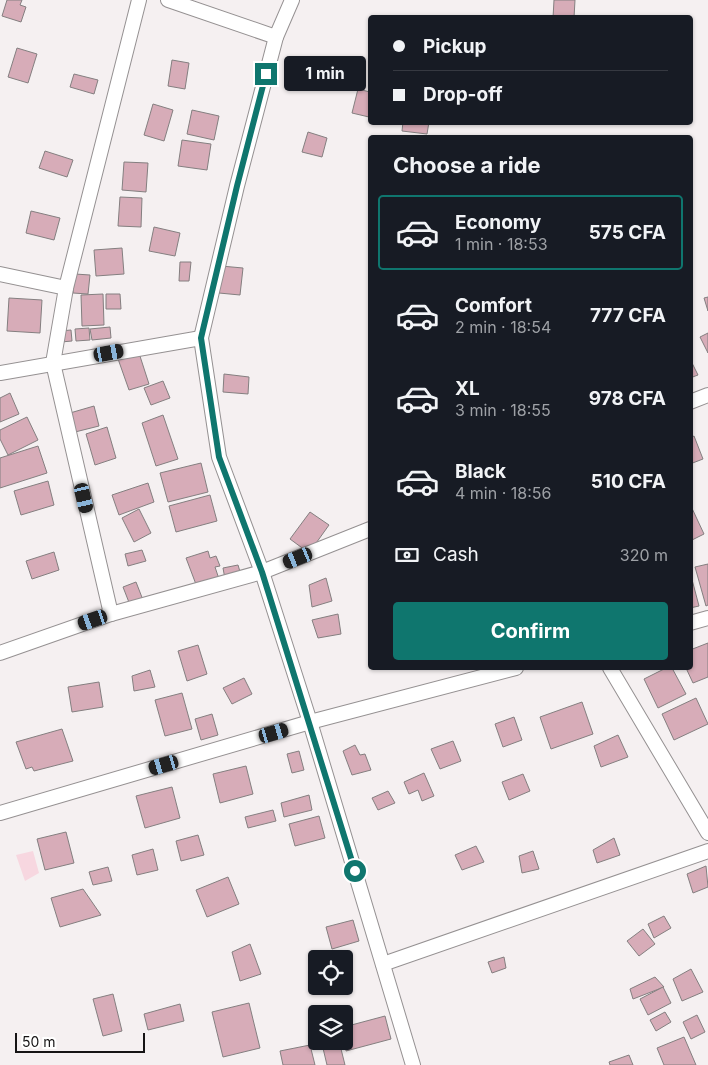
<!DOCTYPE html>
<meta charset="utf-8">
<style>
body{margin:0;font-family:Inter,sans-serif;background:#242831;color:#f1f3f6;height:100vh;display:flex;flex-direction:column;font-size:19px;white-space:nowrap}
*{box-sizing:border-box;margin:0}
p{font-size:16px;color:#9ea1a6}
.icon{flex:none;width:28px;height:28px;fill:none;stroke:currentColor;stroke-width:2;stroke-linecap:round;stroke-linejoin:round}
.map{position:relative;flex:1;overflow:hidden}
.drawer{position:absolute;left:368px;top:135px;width:325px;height:535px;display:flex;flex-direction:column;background:#171b24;border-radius:5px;box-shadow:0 1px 4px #0004}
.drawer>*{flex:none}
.banner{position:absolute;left:368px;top:15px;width:325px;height:110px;border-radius:5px;box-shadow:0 1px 4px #0004;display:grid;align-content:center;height:110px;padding:0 25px;background:#171b24}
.tools{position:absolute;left:308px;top:950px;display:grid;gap:10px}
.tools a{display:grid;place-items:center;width:45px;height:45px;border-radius:5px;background:#171b24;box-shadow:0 1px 4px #0004;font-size:25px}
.scale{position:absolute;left:15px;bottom:12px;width:130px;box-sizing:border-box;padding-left:5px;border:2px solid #161415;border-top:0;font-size:14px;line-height:18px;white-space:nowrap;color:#161415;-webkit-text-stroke:4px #fff;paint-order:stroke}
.end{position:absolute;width:22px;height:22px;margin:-11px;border:6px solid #0f766e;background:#fff;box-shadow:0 0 0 2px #fff}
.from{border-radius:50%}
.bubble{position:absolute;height:35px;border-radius:5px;background:#171b24;box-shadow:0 1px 4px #0004;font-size:16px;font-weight:700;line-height:35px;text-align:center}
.car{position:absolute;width:15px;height:30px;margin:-15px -8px;border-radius:6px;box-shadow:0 0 4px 1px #0007;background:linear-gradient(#222 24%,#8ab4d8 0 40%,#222 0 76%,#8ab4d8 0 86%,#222 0)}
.banner b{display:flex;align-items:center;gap:18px;height:48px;font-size:19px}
.banner b+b{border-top:1px solid #363941}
.banner i{width:12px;height:12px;background:#f1f3f6}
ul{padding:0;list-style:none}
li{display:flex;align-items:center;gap:15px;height:75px;margin:0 10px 8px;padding:0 15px;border:2px solid transparent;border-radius:5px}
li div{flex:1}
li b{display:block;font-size:19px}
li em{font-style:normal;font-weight:700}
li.selected{border-color:#0f766e}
li>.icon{width:45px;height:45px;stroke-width:1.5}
h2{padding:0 25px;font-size:22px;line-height:60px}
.pay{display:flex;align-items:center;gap:12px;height:55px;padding:0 25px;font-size:19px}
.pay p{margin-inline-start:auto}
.primary-button{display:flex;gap:10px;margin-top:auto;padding:10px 25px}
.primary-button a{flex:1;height:58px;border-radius:5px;background:#0f766e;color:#fff;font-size:20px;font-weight:700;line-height:58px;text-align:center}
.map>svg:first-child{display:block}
</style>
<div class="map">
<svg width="708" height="1065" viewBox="0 0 708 1065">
<rect width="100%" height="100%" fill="#f5f0f1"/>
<polygon fill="#f7d7e0" points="33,851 39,873 25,881 16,855"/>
<g fill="#d7acb8" stroke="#847f80">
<polygon points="7,0 22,0 20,5 26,7 21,22 2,16"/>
<polygon points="554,0 575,0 574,18 553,18"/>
<polygon points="17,48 37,54 28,83 8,77"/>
<polygon points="172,60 189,63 185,89 168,86"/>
<polygon points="74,74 98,80 94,94 70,87"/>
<polygon points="358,89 370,92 369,117 352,113"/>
<polygon points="153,104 173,110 164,141 144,135"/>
<polygon points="192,110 219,116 214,140 187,134"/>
<polygon points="403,122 429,122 427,134 402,131"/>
<polygon points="308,132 327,138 322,157 302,152"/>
<polygon points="182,140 211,144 207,170 178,166"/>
<polygon points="45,151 73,160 67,177 39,168"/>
<polygon points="124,162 148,163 146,192 122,190"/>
<polygon points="120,197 142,198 141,227 118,226"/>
<polygon points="31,211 60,218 54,240 26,233"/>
<polygon points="154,227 180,233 175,256 149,251"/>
<polygon points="122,248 124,274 96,276 94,250"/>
<polygon points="180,262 191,262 189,281 179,281"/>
<polygon points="221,266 243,268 240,295 219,293"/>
<polygon points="75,274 90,275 88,294 73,293"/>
<polygon points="103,294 104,325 82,326 81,295"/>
<polygon points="106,294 120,294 121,309 106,309"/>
<polygon points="708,297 708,311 704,298"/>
<polygon points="9,298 42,300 40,333 7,331"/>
<polygon points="110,327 111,338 92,340 90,329"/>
<polygon points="89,328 90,340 76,341 75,329"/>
<polygon points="71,330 72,341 61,342 60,331"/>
<polygon points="708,333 708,353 700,337"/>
<polygon points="138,350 149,384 129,390 117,356"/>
<polygon points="690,359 698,375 690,378"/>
<polygon points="224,374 249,377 248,394 223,392"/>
<polygon points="163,381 170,398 151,405 144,388"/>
<polygon points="10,393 19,414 0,422 0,398"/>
<polygon points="94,406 99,426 75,432 70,413"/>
<polygon points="163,415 178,459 156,466 142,423"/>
<polygon points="27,417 38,440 8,455 0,439 0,430"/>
<polygon points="107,427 116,458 95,465 86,434"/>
<polygon points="694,436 703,459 690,464 690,438"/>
<polygon points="38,446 47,473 0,488 0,458"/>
<polygon points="201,463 208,492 168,502 160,473"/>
<polygon points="48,481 54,505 21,515 14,491"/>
<polygon points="148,483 154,502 119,515 112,495"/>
<polygon points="210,495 217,521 176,532 169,506"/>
<polygon points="690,504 704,534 690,541"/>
<polygon points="139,509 151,533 134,542 122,518"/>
<polygon points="310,512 329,525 309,553 290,539"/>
<polygon points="142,550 146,561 128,566 125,554"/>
<polygon points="208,551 210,558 216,556 220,566 215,567 219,579 197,587 186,558"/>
<polygon points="54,552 59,570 32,579 26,561"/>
<polygon points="708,564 708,605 706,606 695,567"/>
<polygon points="238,565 241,575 225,579 223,568"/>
<polygon points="690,572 699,606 690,608"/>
<polygon points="326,578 332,601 312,607 309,585"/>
<polygon points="136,582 143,600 130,605 123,587"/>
<polygon points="338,614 341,634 318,638 312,620"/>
<polygon points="708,643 708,677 693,683 686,668 690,668 690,650"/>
<polygon points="198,645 207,674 187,681 178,651"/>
<polygon points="666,668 672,668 686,694 658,708 644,679"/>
<polygon points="150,670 155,687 134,691 132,676"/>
<polygon points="244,678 252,694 232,704 223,688"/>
<polygon points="99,682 103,707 72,712 68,687"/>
<polygon points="182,693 192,729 165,736 155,700"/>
<polygon points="696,698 708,724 674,740 662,714"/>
<polygon points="582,702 593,734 551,749 540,717"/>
<polygon points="212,714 218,735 201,740 195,719"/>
<polygon points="514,717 522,740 503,747 495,724"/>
<polygon points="62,729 73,761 34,771 32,767 26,769 16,742"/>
<polygon points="618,735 628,757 601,767 594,746"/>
<polygon points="453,741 461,761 440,769 431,749"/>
<polygon points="355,745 360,755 365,754 371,770 352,775 343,751"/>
<polygon points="299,751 304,770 292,773 287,754"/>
<polygon points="246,766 253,794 220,803 213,774"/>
<polygon points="424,773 434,796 422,801 418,790 409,794 404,782"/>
<polygon points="523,774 530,791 509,800 502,782"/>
<polygon points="172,787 180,818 145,828 136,796"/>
<polygon points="388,791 395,803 378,810 372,798"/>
<polygon points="309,795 312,810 284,817 281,803"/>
<polygon points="273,810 276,821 248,828 245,817"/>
<polygon points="319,816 325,838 295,846 289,824"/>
<polygon points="66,832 74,863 45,870 37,839"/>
<polygon points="198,835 204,855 181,861 176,841"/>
<polygon points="614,838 620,855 597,863 593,850"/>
<polygon points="476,846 484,862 462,870 455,855"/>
<polygon points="153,849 158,870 137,875 132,855"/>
<polygon points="533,851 539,869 522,873 519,856"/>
<polygon points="706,866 708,887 693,893 687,874"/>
<polygon points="108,867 112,881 93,885 89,872"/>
<polygon points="228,877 239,904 207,917 196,890"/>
<polygon points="83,889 101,915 60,927 51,898"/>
<polygon points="664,916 671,928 654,938 648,924"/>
<polygon points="353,920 359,941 332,949 326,927"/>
<polygon points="643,929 655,944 639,956 627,941"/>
<polygon points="250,944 261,974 240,981 232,952"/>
<polygon points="504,957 506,968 492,973 488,962"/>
<polygon points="691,969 703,992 682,1001 673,979"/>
<polygon points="655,977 664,987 633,999 630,989"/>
<polygon points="663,987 671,1003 648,1015 640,999"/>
<polygon points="113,994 122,1031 103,1036 93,999"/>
<polygon points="249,1003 260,1048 223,1057 212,1012"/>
<polygon points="180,1004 184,1021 148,1030 144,1014"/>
<polygon points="665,1012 671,1022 656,1031 650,1020"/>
<polygon points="697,1015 705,1032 691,1039 683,1022"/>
<polygon points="385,1016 391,1039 346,1051 344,1027"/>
<polygon points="684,1037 696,1065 664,1065 657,1048"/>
<polygon points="339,1041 345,1065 327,1065 322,1044"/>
<polygon points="310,1045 315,1065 283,1065 280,1051"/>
<polygon points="629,1055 633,1065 610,1065 609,1062"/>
</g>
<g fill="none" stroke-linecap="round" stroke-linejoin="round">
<g stroke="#959192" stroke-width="16">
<g id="minor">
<polyline points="168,0 276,37"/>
<polyline points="292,0 276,37 237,186 201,338 219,457 262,572 310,722 413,1065"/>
<polyline points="0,274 66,288"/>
<polyline points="0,373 201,338"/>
<polyline points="690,402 708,395"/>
<polyline points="111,614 53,363 66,288 139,0"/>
<polyline points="690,623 708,618"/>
<polyline points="0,653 111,614 262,572 370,529"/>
<polyline points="610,668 708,833"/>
<polyline points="0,813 310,722 516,668"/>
<polyline points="383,964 708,851"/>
</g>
</g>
<use href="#minor" stroke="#fff" stroke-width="14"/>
</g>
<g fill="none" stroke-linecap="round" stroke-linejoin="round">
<polyline stroke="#0f766e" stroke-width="6" points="266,74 237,186 201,338 219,457 262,572 355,871"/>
</g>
</svg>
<div class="tools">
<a><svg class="icon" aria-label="locate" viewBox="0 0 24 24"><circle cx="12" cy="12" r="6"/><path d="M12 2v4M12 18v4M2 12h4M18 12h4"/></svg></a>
<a><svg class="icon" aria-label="layers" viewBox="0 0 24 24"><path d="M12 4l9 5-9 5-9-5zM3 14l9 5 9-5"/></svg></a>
</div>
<div class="scale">50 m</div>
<i class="end from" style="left:355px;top:871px"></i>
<i class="end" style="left:266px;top:74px"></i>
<div class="bubble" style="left:284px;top:56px;width:82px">1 min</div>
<i class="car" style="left:109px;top:353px;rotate:80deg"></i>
<i class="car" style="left:84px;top:498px;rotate:167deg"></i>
<i class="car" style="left:298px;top:558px;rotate:248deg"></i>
<i class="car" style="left:93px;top:620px;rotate:251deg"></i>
<i class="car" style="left:274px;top:733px;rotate:74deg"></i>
<i class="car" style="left:164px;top:765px;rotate:254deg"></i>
<div class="banner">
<b><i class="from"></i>Pickup</b>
<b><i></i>Drop-off</b>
</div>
<section class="drawer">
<h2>Choose a ride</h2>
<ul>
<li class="selected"><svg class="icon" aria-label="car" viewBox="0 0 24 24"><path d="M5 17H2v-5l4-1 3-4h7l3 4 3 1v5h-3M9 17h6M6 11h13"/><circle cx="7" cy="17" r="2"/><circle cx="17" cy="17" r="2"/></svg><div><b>Economy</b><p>1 min · 18:53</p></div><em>575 CFA</em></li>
<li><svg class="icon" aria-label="car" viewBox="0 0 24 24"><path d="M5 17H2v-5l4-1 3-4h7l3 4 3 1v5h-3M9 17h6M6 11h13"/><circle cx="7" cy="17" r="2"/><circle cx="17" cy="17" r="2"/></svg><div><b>Comfort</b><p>2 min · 18:54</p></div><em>777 CFA</em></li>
<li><svg class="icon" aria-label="car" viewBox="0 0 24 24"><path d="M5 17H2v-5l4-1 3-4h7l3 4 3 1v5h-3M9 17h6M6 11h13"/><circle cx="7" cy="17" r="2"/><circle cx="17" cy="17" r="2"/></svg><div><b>XL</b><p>3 min · 18:55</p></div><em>978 CFA</em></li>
<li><svg class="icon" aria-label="car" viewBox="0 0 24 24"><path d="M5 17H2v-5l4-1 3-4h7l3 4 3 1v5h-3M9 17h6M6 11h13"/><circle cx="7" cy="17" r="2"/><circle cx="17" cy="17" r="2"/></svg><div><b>Black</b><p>4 min · 18:56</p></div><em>510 CFA</em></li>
</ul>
<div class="pay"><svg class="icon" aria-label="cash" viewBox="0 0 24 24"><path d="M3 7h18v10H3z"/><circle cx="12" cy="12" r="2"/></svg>Cash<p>320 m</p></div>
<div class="primary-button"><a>Confirm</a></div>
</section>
</div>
